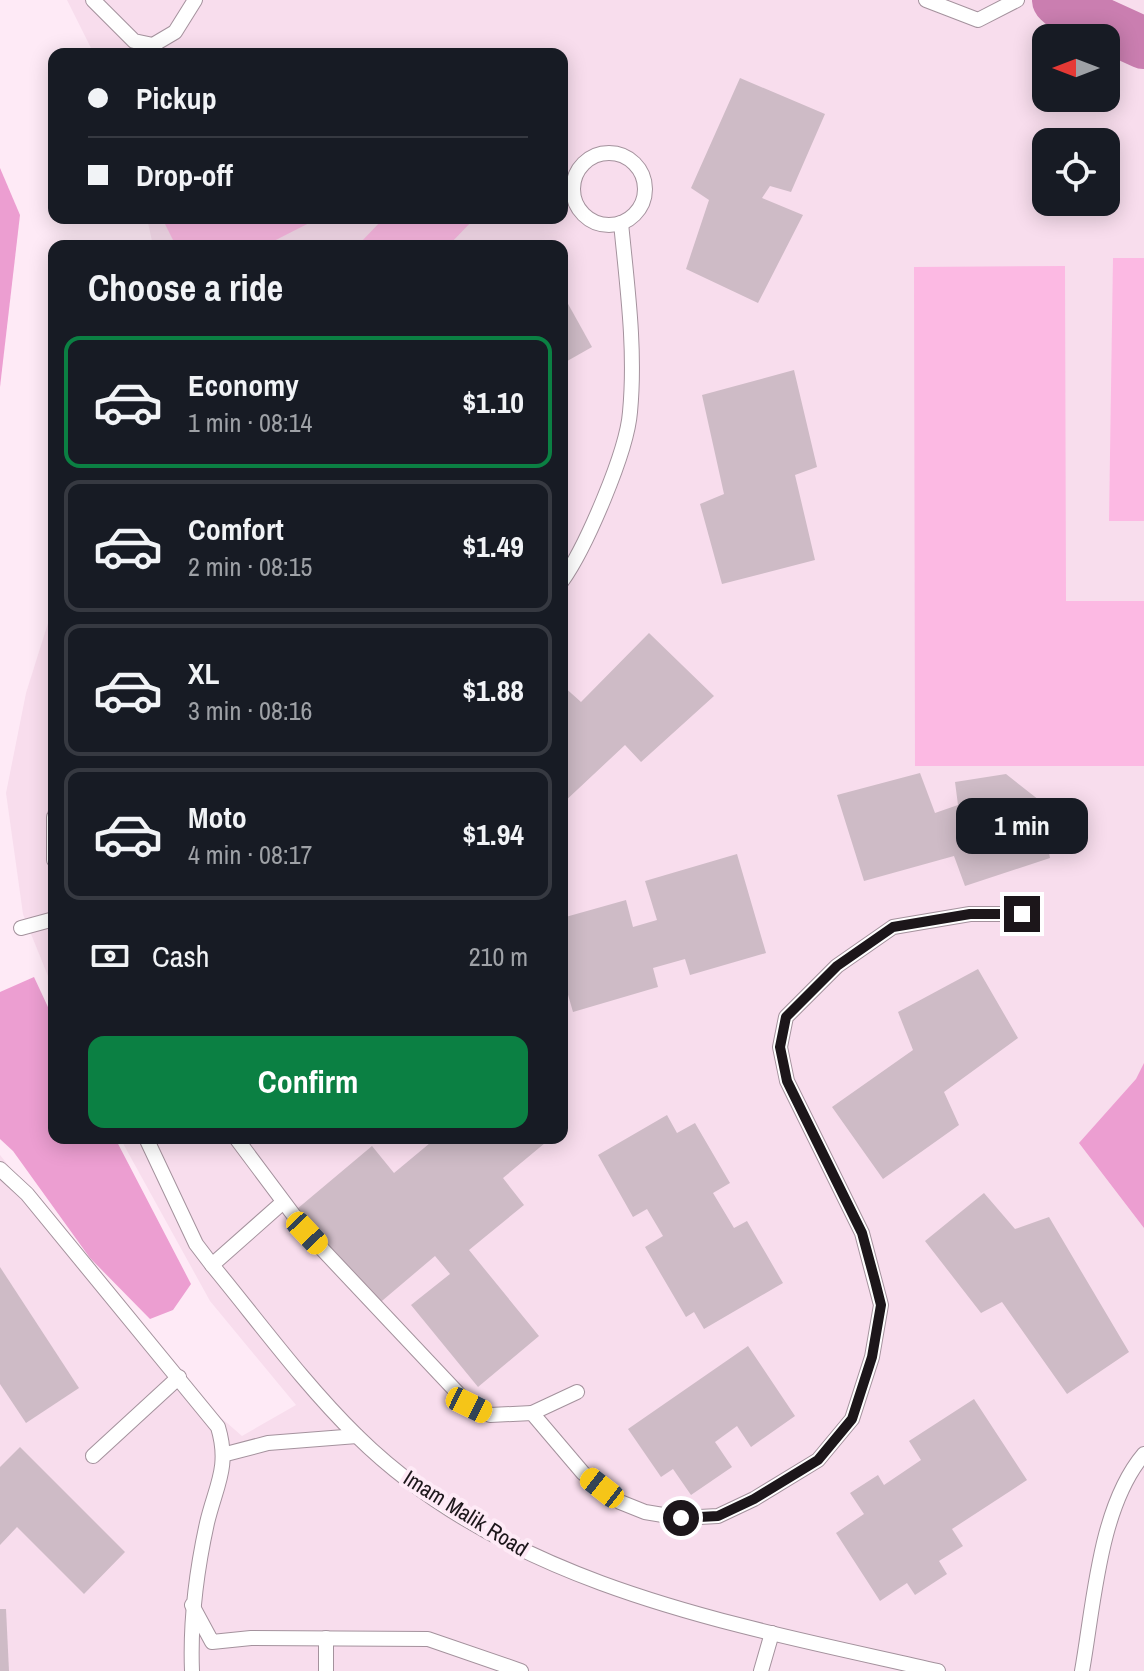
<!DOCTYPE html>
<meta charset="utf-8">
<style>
body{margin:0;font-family:"Archivo Narrow",sans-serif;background:#242831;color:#f1f3f6;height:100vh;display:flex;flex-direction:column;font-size:30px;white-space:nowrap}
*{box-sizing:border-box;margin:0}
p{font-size:26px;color:#9ea1a6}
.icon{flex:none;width:44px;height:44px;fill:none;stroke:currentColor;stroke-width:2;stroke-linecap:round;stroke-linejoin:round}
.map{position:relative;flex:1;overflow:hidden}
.details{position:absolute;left:48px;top:240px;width:520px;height:904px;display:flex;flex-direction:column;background:#171b24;border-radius:16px;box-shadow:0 4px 20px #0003}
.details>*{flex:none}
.top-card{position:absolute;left:48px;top:48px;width:520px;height:176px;border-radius:16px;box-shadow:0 4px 20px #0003;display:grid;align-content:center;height:176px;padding:0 40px;background:#171b24}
.needle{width:52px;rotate:270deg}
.controls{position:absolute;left:1032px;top:24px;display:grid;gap:16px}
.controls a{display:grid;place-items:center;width:88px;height:88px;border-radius:16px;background:#171b24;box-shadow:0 4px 20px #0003;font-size:40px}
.end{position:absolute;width:36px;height:36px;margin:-18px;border:10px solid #1c161a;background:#fff;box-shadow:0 0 0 4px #fff}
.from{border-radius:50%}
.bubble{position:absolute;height:56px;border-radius:16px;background:#171b24;box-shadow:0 4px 20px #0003;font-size:26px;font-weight:800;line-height:56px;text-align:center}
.car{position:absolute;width:24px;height:48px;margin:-24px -12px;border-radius:10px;box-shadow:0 0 6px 2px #0007;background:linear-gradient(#f5c518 24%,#345 0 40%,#f5c518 0 76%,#345 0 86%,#f5c518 0)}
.top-card b{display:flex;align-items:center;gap:28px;height:76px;font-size:30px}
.top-card b+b{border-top:2px solid #363941}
.top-card i{width:20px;height:20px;background:#f1f3f6}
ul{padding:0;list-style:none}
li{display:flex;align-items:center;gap:24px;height:132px;margin:0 16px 12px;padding:0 24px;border:4px solid #363941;border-radius:16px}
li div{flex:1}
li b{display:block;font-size:30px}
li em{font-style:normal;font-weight:800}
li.selected{border-color:#0b8043}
li>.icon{width:72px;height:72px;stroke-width:1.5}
h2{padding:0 40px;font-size:36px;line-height:96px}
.pay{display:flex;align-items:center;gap:20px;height:88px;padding:0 40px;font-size:30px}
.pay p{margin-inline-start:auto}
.primary-button{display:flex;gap:16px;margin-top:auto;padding:16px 40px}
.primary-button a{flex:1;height:92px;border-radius:16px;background:#0b8043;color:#fff;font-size:32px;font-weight:800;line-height:92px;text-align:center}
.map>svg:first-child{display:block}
</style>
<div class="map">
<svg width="1144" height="1671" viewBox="0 0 1144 1671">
<rect width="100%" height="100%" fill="#feeaf6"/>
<g fill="#f8dded" fill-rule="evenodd">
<path d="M67 0H1144V1671H0V1155L148 1338 210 1408 242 1436 296 1405 210 1301 120 1138H562V246H153L147 218H562V54H94ZM1046 38H1106V98H1046ZM1046 142H1106V202H1046Z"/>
<polygon points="54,604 54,991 23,914 6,793 26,693"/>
</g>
<g fill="#fcb9e3">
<polygon points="162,218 319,218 264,246 176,246"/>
<polygon points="384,218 475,218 448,246 362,246 360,243"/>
<polygon points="1113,258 1144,258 1144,521 1109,521"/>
<polygon points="1065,266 1066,601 1144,601 1144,766 915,766 914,267"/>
</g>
<g fill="#ec9ed1">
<polygon points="0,168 20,215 0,387"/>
<polygon points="34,977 54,1020 54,1138 115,1138 191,1284 173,1310 150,1319 90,1258 13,1151 0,1139 0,992"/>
<polygon points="1144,1063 1144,1228 1079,1143 1136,1079"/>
</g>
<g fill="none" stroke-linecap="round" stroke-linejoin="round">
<polyline stroke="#ca7eb0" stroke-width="52" points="1058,0 1067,8 1144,43"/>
</g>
<g fill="#cebbc6">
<polygon points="740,78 825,114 791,192 770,186 762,198 803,215 758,303 686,269 709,200 691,188"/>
<polygon points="562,293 592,347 562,364"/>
<polygon points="794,370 817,467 795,475 815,560 722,584 700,504 724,494 702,395"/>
<polygon points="649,633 714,696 641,762 625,745 562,804 562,685 581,702"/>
<polygon points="920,773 935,813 958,805 955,782 1006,774 1039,800 1050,858 965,886 954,856 864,881 837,795"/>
<polygon points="737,854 766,953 690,975 685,959 653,968 658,987 573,1012 562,974 562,918 626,900 633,927 657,920 645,881"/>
<polygon points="978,969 1018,1038 944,1092 959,1125 883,1179 832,1107 913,1050 898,1012"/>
<polygon points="667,1115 677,1133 695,1123 730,1183 713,1193 734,1228 747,1221 783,1283 704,1329 694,1312 686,1317 645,1247 663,1236 647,1209 633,1217 598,1155"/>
<polygon points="436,1138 551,1138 503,1178 524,1205 469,1250 539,1336 478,1387 411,1305 450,1274 435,1256 376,1306 297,1209 372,1146 394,1173"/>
<polygon points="984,1193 1015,1229 1049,1217 1129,1352 1067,1394 1002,1302 981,1313 925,1241"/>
<polygon points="0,1267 79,1388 26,1423 0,1384"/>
<polygon points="748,1346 795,1416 751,1447 737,1426 715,1442 732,1467 691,1495 673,1469 661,1477 628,1429"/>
<polygon points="974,1399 1027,1480 952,1529 963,1546 939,1561 947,1574 915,1595 907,1583 880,1601 836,1533 864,1514 850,1493 878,1475 884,1485 921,1460 909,1441"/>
<polygon points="20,1447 125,1552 84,1594 17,1527 0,1545 0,1467"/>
<polygon points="0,1609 6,1609 9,1671 0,1671"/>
</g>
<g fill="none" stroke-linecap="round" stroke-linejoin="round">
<g stroke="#a4929d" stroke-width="16">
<g id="service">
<polyline points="93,0 134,41 153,45 175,32 195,0"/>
<polyline points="926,0 978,20 1017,0"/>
<circle cx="609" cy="189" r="36"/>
<path d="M562 581C586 547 627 452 630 412 636 349 627 285 621 223"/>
<polyline points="54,817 54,860"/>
<polyline points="21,928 54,919"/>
<path d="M146 1138 196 1244 212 1265C259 1322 304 1384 357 1436 510 1587 736 1625 938 1671"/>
<polyline points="236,1138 307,1233 469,1405 490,1415 532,1413 583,1473 620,1502 645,1512 681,1518 718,1516 754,1499 818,1460 852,1419 872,1357 881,1305 862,1233 787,1081 780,1047 786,1017 837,966 893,927 970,914 1022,914"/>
<path d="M0 1169 27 1194 218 1427C230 1467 216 1485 207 1523 196 1573 190 1620 192 1671"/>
<polyline points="212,1265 282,1203"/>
<polyline points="532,1413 577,1392"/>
<polyline points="226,1454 268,1443 357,1436"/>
<polyline points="93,1456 179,1377"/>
<polyline points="192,1605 212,1642 251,1638 428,1639 521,1671"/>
<polyline points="326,1638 326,1671"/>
<polyline points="761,1671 772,1633"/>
<path d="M1082 1671C1094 1604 1099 1507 1144 1454"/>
</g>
</g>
<use href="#service" stroke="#fff" stroke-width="14"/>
</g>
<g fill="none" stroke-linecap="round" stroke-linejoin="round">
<polyline stroke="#1c161a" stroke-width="10" points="681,1518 718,1516 754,1499 818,1460 852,1419 872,1357 881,1305 875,1281 862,1233 787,1081 780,1047 786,1017 837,966 893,927 970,914 1022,914"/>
</g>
<g text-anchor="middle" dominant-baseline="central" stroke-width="8" stroke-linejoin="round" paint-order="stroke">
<g font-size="22" fill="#1c161a" stroke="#feeaf6">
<text transform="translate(466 1513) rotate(32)">Imam Malik Road</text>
</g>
</g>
</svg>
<div class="controls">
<a><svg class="needle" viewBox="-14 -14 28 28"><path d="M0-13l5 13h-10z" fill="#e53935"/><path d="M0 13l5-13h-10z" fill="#9ea1a6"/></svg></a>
<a><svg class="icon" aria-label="locate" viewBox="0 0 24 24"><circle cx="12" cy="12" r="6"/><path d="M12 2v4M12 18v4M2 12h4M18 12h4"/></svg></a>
</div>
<i class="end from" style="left:681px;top:1518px"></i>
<i class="end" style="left:1022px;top:914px"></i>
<div class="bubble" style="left:956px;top:798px;width:132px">1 min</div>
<i class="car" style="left:307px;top:1233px;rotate:137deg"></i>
<i class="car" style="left:469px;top:1405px;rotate:116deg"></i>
<i class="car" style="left:602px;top:1488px;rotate:308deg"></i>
<div class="top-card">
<b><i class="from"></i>Pickup</b>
<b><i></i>Drop-off</b>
</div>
<section class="details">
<h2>Choose a ride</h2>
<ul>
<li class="selected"><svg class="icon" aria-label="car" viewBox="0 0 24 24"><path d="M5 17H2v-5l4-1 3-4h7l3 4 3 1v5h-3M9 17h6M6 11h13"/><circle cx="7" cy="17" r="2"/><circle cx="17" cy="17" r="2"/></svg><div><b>Economy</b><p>1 min · 08:14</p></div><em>$1.10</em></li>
<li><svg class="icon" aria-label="car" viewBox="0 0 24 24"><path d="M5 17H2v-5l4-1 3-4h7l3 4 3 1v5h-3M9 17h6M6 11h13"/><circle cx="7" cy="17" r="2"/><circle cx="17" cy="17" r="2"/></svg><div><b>Comfort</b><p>2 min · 08:15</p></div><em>$1.49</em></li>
<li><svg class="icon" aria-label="car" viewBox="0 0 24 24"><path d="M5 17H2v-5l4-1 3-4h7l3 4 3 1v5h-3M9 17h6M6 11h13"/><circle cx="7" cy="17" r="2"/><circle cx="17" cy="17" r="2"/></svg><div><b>XL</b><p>3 min · 08:16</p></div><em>$1.88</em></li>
<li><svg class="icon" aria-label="car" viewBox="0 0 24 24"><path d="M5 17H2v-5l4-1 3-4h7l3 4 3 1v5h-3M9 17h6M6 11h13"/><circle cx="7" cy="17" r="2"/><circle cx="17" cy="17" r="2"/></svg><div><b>Moto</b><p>4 min · 08:17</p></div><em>$1.94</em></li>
</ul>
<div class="pay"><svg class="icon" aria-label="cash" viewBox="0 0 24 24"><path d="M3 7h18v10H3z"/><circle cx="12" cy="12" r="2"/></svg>Cash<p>210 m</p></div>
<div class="primary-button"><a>Confirm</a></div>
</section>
</div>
